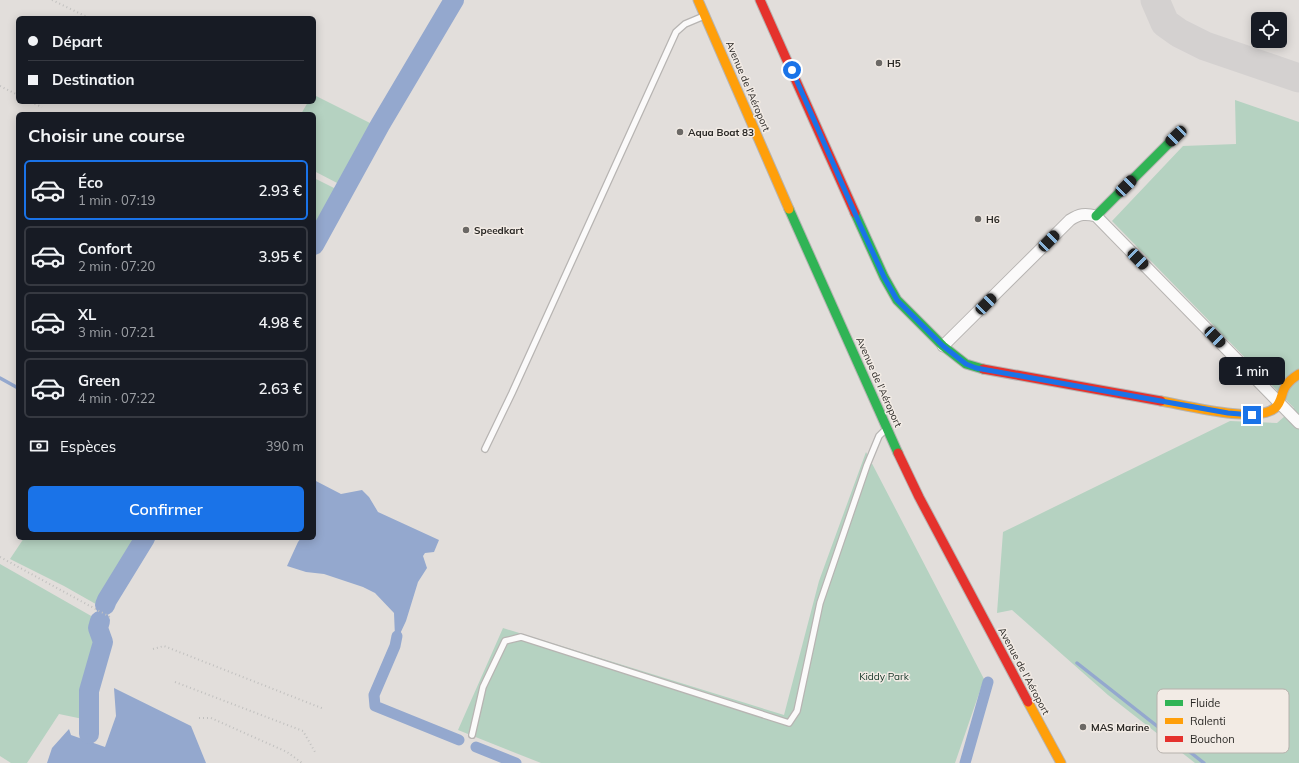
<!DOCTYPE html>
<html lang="fr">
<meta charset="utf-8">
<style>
body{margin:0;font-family:Mulish,sans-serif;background:#242831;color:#f1f3f6;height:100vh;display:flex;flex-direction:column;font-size:15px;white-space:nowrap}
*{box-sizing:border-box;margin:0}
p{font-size:13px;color:#9ea1a6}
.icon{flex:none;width:22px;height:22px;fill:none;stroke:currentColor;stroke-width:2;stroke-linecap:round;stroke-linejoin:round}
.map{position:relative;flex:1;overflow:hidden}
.drawer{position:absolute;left:16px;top:112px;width:300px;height:428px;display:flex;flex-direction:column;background:#171b24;border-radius:6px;box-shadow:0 2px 10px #0003}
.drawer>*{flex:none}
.guide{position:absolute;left:16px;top:16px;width:300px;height:88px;border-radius:6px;box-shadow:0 2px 10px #0003;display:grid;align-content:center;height:88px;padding:0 12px;background:#171b24}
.buttons{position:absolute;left:1251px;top:12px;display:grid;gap:8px}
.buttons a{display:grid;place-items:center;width:36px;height:36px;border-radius:6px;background:#171b24;box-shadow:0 2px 10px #0003;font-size:20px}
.end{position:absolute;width:18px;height:18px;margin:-9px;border:5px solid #1a73e8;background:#fff;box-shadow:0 0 0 2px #fff}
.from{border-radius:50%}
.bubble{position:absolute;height:28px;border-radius:6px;background:#171b24;box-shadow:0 2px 10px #0003;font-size:13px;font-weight:600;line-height:28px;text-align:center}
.car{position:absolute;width:12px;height:24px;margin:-12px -6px;border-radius:5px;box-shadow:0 0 3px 1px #0007;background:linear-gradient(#222 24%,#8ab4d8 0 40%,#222 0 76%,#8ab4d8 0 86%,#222 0)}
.guide b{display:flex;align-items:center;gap:14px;height:38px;font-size:15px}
.guide b+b{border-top:1px solid #363941}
.guide i{width:10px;height:10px;background:#f1f3f6}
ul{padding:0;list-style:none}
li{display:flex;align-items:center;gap:12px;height:60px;margin:0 8px 6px;padding:0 4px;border:2px solid #363941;border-radius:6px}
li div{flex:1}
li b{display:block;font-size:15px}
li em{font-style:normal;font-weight:600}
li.active{border-color:#1a73e8}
li>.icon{width:36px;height:36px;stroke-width:1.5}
h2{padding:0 12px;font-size:18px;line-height:48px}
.pay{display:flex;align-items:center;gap:10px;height:44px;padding:0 12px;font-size:15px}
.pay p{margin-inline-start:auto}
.cta{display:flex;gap:8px;margin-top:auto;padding:8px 12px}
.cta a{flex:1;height:46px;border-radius:6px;background:#1a73e8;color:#fff;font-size:16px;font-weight:600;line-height:46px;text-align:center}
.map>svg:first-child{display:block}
</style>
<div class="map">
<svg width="1299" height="763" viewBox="0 0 1299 763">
<rect width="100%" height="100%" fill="#e2dedb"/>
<g fill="#b5d2c1">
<polygon points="314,95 374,125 341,185 314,171 314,114 301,114 308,102 314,102"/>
<polygon points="1235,100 1299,122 1299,763 1195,763 1108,695 1012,610 997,613 1003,532 1230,421 1277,423 1294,408 1112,221 1183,146 1236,144"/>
<polygon points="314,178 338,190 314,234"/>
<polygon points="866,452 984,679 955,763 541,763 458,730 503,628 784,715 819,581"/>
<polygon points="24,538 140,538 101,607 64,586 10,559"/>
<polygon points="0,564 100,621 83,719 59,714 27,763 11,763 0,756"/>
</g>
<g fill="#94a8ce">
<polygon points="314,480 341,494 362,490 369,497 378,512 439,540 434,552 425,553 423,556 427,568 418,582 406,621 399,636 395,637 394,613 375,593 363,587 324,574 306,572 287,566 298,542 301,538 314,538"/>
<polygon points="114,688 191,726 206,763 47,763 52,748 69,729 71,735 105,747 116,716"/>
</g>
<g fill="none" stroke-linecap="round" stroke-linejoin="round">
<g stroke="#94a8ce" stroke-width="3.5">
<polyline points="0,378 18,388"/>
<polyline points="1077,663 1204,763"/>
</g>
<g stroke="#94a8ce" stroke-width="11">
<polyline points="397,636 395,646 374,695 375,706 459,740"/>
<polyline points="476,747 516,763"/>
<polyline points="965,763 988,682"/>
</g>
<g stroke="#94a8ce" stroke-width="20">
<polyline points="314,245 380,125 454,0"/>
<polyline points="105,605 107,600 145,538"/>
<polyline points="89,734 89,691 103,642 98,628 100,621"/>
</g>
<polyline stroke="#d4d1d0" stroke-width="29" points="1155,0 1165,23 1179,33 1205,46 1299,78"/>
<g stroke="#b7b4b2" stroke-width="8">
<g id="lane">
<polyline points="485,449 512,393 676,32 685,24 704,16"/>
<polyline points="472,735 483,687 505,641 521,637 789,723 797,711 820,603 867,465 879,436 885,430"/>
</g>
</g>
<g stroke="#b7b4b2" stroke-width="13">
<path id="street" d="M943 346 1070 220C1079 214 1085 213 1096 216L1299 423"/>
</g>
<g stroke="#b7b4b2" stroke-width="11">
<g id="fast">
<polyline points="789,209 898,453"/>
<polyline points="855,213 884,277 897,300 943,346 966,364 983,369"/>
<polyline points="1096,216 1176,136"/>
</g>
</g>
<g stroke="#b7b4b2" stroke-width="11">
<g id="slow">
<polyline points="698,0 789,209"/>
<path d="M1161 401C1185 405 1256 424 1275 408 1281 403 1281 396 1284 389 1287 382 1293 378 1299 374"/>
<polyline points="1028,702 1061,763"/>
</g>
</g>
<g stroke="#b7b4b2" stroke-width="11">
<g id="jam">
<polyline points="760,0 855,213"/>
<polyline points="983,369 1161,401"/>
<polyline points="898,453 919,497 1028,702"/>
</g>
</g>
<g stroke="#c1c0bf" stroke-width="2" stroke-dasharray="1 3" stroke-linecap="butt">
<polyline points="52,0 89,18"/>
<polyline points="0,86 18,95"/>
<polyline points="31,102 42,107"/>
<polyline points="0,557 112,618"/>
<polyline points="153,649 164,646 324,709"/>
<polyline points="175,682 303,731 315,752"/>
<polyline points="199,718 211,718 287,752 302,763"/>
</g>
<use href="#lane" stroke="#fbfafa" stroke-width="5.5"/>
<use href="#street" stroke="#fbfafa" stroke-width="11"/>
<use href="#fast" stroke="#30b455" stroke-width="9"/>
<use href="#slow" stroke="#ff9f0a" stroke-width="9"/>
<use href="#jam" stroke="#e5322d" stroke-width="9"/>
</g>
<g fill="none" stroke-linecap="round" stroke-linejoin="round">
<polyline stroke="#1a73e8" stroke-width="5" points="792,70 861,227 884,277 897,300 943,346 966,364 976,368 1228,413 1252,415"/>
</g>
<g fill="#6b6865" stroke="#f2ebe5" stroke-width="1.5">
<circle cx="879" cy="63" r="4"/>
<circle cx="680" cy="132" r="4"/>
<circle cx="978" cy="219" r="4"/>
<circle cx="466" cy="230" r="4"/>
<circle cx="1083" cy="727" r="4"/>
</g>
<g text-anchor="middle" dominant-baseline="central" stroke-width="3" stroke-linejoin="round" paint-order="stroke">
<g font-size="10" font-weight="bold" fill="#2b2926" stroke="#f2ebe5" text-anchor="start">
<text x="887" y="63">H5</text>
<text x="688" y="132">Aqua Boat 83</text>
<text x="986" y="219">H6</text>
<text x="474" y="230">Speedkart</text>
<text x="1091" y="727">MAS Marine</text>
</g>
<g font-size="10" fill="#2b2926" stroke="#f2ebe5">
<text transform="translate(748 86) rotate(67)">Avenue de l'Aéroport</text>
<text transform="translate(879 382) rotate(66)">Avenue de l'Aéroport</text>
<text transform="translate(1024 671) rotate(62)">Avenue de l'Aéroport</text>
</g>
<g font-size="10" fill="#0f3223" stroke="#f2ebe5">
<text x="884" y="676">Kiddy Park</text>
</g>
</g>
<rect x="1157" y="689" width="132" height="64" rx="6" fill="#f2ebe5" stroke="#b6b1ac" stroke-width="1"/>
<rect x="1165" y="700" width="18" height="6" fill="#30b455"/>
<rect x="1165" y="718" width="18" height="6" fill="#ff9f0a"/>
<rect x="1165" y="736" width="18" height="6" fill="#e5322d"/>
<g font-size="11" fill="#2b2926">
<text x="1190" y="707">Fluide</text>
<text x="1190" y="725">Ralenti</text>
<text x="1190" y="743">Bouchon</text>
</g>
</svg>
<div class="buttons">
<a><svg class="icon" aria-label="locate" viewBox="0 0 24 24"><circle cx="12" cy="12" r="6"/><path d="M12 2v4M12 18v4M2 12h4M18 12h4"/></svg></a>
</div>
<i class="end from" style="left:792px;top:70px"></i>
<i class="end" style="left:1252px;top:415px"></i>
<div class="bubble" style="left:1219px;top:357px;width:66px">1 min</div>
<i class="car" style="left:1176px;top:136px;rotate:226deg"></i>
<i class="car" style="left:1126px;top:186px;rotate:45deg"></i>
<i class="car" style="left:1049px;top:241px;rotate:45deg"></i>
<i class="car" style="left:1138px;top:259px;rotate:136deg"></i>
<i class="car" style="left:986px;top:304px;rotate:45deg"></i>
<i class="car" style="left:1215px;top:337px;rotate:136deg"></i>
<div class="guide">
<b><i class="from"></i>Départ</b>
<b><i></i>Destination</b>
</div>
<section class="drawer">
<h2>Choisir une course</h2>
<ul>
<li class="active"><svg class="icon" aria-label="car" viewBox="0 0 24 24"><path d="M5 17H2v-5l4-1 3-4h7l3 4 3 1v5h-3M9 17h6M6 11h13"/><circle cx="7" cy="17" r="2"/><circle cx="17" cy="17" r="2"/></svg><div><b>Éco</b><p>1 min · 07:19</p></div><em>2.93 €</em></li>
<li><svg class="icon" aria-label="car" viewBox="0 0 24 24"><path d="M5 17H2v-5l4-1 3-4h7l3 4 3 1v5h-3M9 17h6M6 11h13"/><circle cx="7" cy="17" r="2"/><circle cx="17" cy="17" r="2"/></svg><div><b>Confort</b><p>2 min · 07:20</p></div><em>3.95 €</em></li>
<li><svg class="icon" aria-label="car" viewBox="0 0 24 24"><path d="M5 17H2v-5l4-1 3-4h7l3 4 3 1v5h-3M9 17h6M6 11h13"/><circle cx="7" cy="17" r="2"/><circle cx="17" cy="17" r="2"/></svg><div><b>XL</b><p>3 min · 07:21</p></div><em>4.98 €</em></li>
<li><svg class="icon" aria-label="car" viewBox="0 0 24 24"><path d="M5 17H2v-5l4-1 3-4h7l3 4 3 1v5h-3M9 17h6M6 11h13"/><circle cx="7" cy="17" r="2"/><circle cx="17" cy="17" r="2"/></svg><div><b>Green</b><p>4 min · 07:22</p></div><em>2.63 €</em></li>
</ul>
<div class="pay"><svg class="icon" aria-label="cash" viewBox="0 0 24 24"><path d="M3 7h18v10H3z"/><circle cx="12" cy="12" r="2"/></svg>Espèces<p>390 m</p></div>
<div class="cta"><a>Confirmer</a></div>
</section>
</div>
